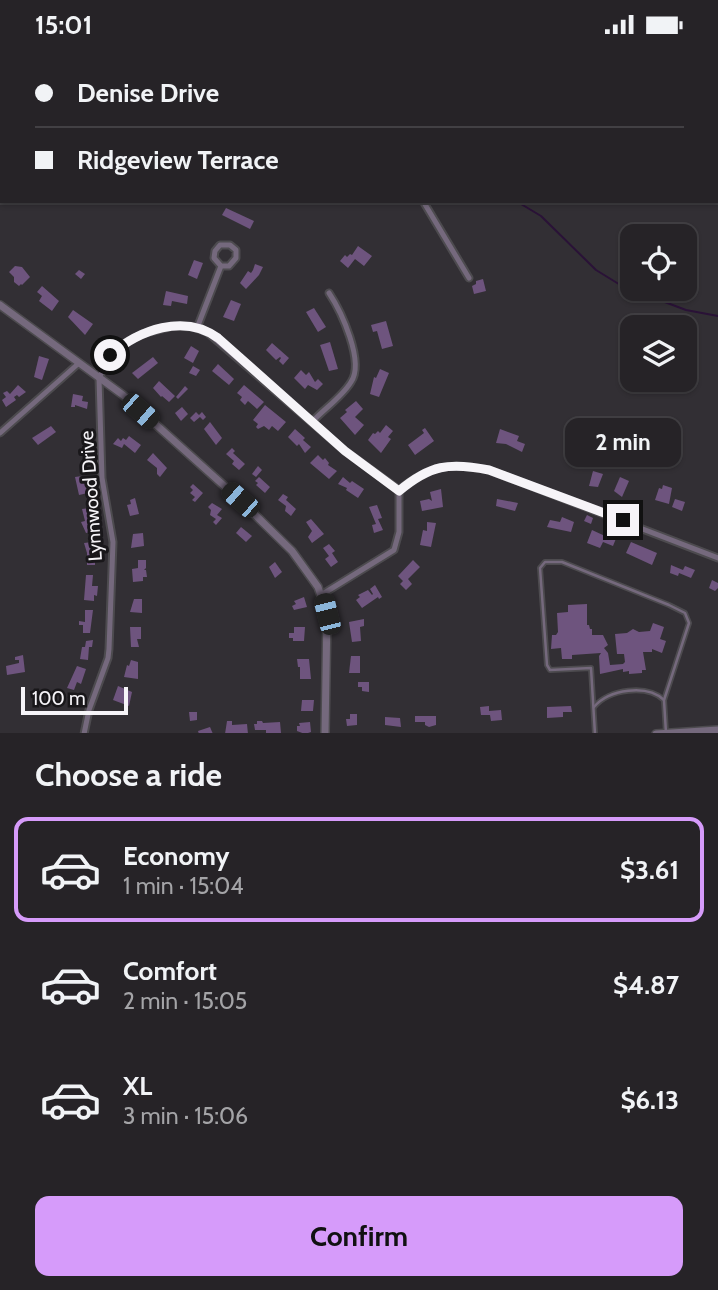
<!DOCTYPE html>
<meta charset="utf-8">
<style>
body{margin:0;font-family:Cabin,sans-serif;background:#2e2b2f;color:#f1f3f6;height:100vh;display:flex;flex-direction:column;font-size:26px;white-space:nowrap}
*{box-sizing:border-box;margin:0}
p{font-size:23px;color:#a4a4a7}
.icon{flex:none;width:38px;height:38px;fill:none;stroke:currentColor;stroke-width:2;stroke-linecap:round;stroke-linejoin:round}
.map{position:relative;height:684px;overflow:hidden}
.sheet{display:flex;flex-direction:column;background:#262327;flex:1}
.sheet>*{flex:none}
.top-card{position:absolute;left:0px;top:0px;width:719px;height:154px;box-shadow:0 2px 5px #0004,0 0 0 2px #424044;display:grid;align-content:center;height:154px;padding:0 35px;background:#262327}
.controls{position:absolute;left:620px;top:175px;display:grid;gap:14px}
.controls a{display:grid;place-items:center;width:77px;height:77px;border-radius:14px;background:#262327;box-shadow:0 2px 5px #0004,0 0 0 2px #424044;font-size:35px}
.scale{position:absolute;left:21px;bottom:18px;width:107px;box-sizing:border-box;padding-left:7px;border:4px solid #f6f4f8;border-top:0;font-size:19px;line-height:24px;white-space:nowrap;color:#f6f4f8;-webkit-text-stroke:5px #19171a;paint-order:stroke}
.end{position:absolute;width:32px;height:32px;margin:-16px;border:9px solid #f6f4f8;background:#111;box-shadow:0 0 0 4px #111}
.from{border-radius:50%}
.bubble{position:absolute;height:49px;border-radius:14px;background:#262327;box-shadow:0 2px 5px #0004,0 0 0 2px #424044;font-size:23px;font-weight:700;line-height:49px;text-align:center}
.car{position:absolute;width:21px;height:42px;margin:-21px -10px;border-radius:9px;box-shadow:0 0 5px 2px #0007;background:linear-gradient(#222 24%,#8ab4d8 0 40%,#222 0 76%,#8ab4d8 0 86%,#222 0)}
.top-card b{display:flex;align-items:center;gap:24px;height:66px;font-size:26px}
.top-card b+b{border-top:2px solid #424044}
.top-card i{width:18px;height:18px;background:#f1f3f6}
ul{padding:0;list-style:none}
li{display:flex;align-items:center;gap:21px;height:105px;margin:0 14px 10px;padding:0 21px;border:4px solid transparent;border-radius:14px}
li div{flex:1}
li b{display:block;font-size:26px}
li em{font-style:normal;font-weight:700}
li.active{border-color:#d69bfa}
li>.icon{width:63px;height:63px;stroke-width:1.5}
h2{padding:0 35px;font-size:32px;line-height:84px}
.action{display:flex;gap:14px;margin-top:auto;padding:14px 35px}
.action a{flex:1;height:80px;border-radius:14px;background:#d69bfa;color:#111;font-size:28px;font-weight:700;line-height:80px;text-align:center}
.status{display:flex;justify-content:space-between;align-items:center;height:49px;padding:0 35px;background:#262327;direction:ltr}
.status svg{height:19px;fill:currentColor}
.map>svg:first-child{display:block}
</style>
<div class="status"><b>15:01</b><svg viewBox="0 0 49 12"><path d="M0 12V9h3v3zM5 12V6h3v6zM10 12V3h3v9zM15 12V0h3v12zM26 1h20v11H26zM47 4h2v5h-2z"/></svg></div>
<div class="map">
<svg width="718" height="685" viewBox="0 0 718 685">
<rect width="100%" height="100%" fill="#322f34"/>
<g fill="none" stroke-linecap="round" stroke-linejoin="round">
<g stroke="#2a1237" stroke-width="2">
<polyline points="289,0 289,2"/>
<polyline points="516,152 541,167 596,221 622,237 686,261 718,267"/>
</g>
</g>
<g fill="#6e547e">
<polygon points="226,159 254,172 250,180 222,166"/>
<polygon points="358,197 372,207 364,217 355,210 348,219 340,212 345,206 347,208 350,205 352,206"/>
<polygon points="194,211 203,214 197,230 188,226"/>
<polygon points="255,215 263,218 259,226 246,240 240,234 248,222 251,224 253,221"/>
<polygon points="15,217 22,218 30,228 22,236 21,235 19,237 14,233 14,228 9,223"/>
<polygon points="79,221 85,225 81,230 75,225"/>
<polygon points="483,230 486,242 474,245 472,237 476,235 476,232"/>
<polygon points="42,237 59,252 52,262 39,252 42,247 37,243"/>
<polygon points="166,242 188,247 187,255 172,252 171,257 163,256"/>
<polygon points="231,251 241,255 234,272 223,268"/>
<polygon points="314,259 326,278 318,283 306,263"/>
<polygon points="73,261 93,275 85,286 68,268"/>
<polygon points="386,272 393,297 382,300 377,282 373,283 371,276"/>
<polygon points="330,293 338,320 329,322 320,296"/>
<polygon points="272,294 289,309 283,316 279,312 281,309 280,308 276,311 266,301"/>
<polygon points="191,297 199,302 193,314 184,309"/>
<polygon points="39,307 49,310 42,331 34,328"/>
<polygon points="153,308 158,314 138,330 132,324"/>
<polygon points="218,315 234,330 229,336 212,322"/>
<polygon points="193,317 200,321 196,327 189,324"/>
<polygon points="380,320 389,324 379,348 370,345 374,328 376,329"/>
<polygon points="301,321 306,326 309,323 315,333 318,330 323,335 317,341 308,336 305,340 294,329"/>
<polygon points="159,332 175,347 169,353 162,347 161,348 153,339"/>
<polygon points="18,336 26,343 19,348 17,346 14,348 16,351 6,358 2,351 6,348 3,344 7,342 10,345"/>
<polygon points="244,336 264,353 257,360 248,352 245,356 240,351 242,348 237,344"/>
<polygon points="185,337 188,340 178,350 176,348"/>
<polygon points="73,345 83,347 82,352 88,353 87,360 75,356 75,358 71,358"/>
<polygon points="356,352 363,360 355,368 364,376 355,386 340,369 347,363 345,361"/>
<polygon points="265,356 286,373 278,382 272,377 269,381 264,377 258,380 256,378 258,375 253,371"/>
<polygon points="182,358 188,365 181,372 175,364"/>
<polygon points="196,363 199,366 202,363 206,368 203,371 200,368 194,373 190,369"/>
<polygon points="210,373 222,389 216,396 204,380"/>
<polygon points="386,376 393,382 388,388 391,390 381,404 368,391 373,384 375,385 378,382 380,384"/>
<polygon points="51,377 56,383 38,396 32,389"/>
<polygon points="425,379 434,392 415,406 408,396 424,384 422,381"/>
<polygon points="295,380 305,389 303,391 311,398 305,404 299,395 297,397 288,388"/>
<polygon points="500,380 519,387 517,392 525,395 522,403 506,395 496,394"/>
<polygon points="129,387 141,396 135,404 124,395 122,399 113,395 118,389 121,392 123,389 126,391"/>
<polygon points="232,399 235,402 233,404 245,415 239,421 232,415 234,412 226,405"/>
<polygon points="153,404 167,419 160,428 157,425 157,419 147,411"/>
<polygon points="318,406 323,411 325,409 329,414 328,416 337,422 329,430 310,414"/>
<polygon points="258,417 262,421 256,428 252,425"/>
<polygon points="593,422 603,425 598,438 589,437"/>
<polygon points="82,427 83,431 87,430 88,444 79,446 75,428"/>
<polygon points="259,428 270,438 265,444 256,436 258,434 255,432"/>
<polygon points="343,428 350,434 352,432 364,440 358,449 346,441 347,439 338,435"/>
<polygon points="620,428 629,432 622,448 614,442"/>
<polygon points="193,435 203,444 195,453 192,451 195,448 190,444 193,441 190,438"/>
<polygon points="663,436 672,439 669,455 655,451 659,439 662,440"/>
<polygon points="441,440 443,458 422,462 420,452 429,450 432,452 430,443"/>
<polygon points="283,445 288,448 286,451 296,460 291,467 285,462 286,457 278,451"/>
<polygon points="135,449 139,465 130,467 127,456 131,455 130,451"/>
<polygon points="497,450 518,454 515,462 496,457"/>
<polygon points="675,450 685,453 682,462 672,458"/>
<polygon points="212,454 222,460 217,466 222,469 216,476 213,473 216,470 210,466 211,461 208,458"/>
<polygon points="377,456 382,469 378,470 383,481 374,484 372,476 376,475 369,458"/>
<polygon points="90,459 95,482 86,484 81,473 85,472 82,460"/>
<polygon points="587,466 593,469 591,475 584,472"/>
<polygon points="562,468 574,473 571,483 547,478 550,471 560,473"/>
<polygon points="311,470 324,485 312,494 308,488 312,482 306,473"/>
<polygon points="427,473 436,474 431,498 420,496 423,481 427,482"/>
<polygon points="241,478 252,487 246,493 236,484"/>
<polygon points="592,481 605,487 606,483 617,487 613,497 603,493 600,499 587,494"/>
<polygon points="143,484 144,497 131,499 133,485"/>
<polygon points="92,493 91,504 95,503 95,516 87,516 87,504 84,494"/>
<polygon points="631,493 657,504 652,516 626,504"/>
<polygon points="329,495 335,502 332,504 338,513 331,518 325,510 329,507 323,499"/>
<polygon points="138,511 146,511 146,519 144,521 146,521 147,528 143,528 143,532 133,533 132,520 138,519"/>
<polygon points="413,511 420,518 408,530 412,535 406,541 400,535 403,532 398,527"/>
<polygon points="275,513 282,523 275,529 269,518"/>
<polygon points="671,516 683,521 685,517 695,521 691,529 679,524 678,527 670,524"/>
<polygon points="86,526 93,526 92,537 98,537 97,547 94,546 94,552 84,551"/>
<polygon points="712,531 718,534 718,539 715,542 709,539"/>
<polygon points="375,536 382,548 379,550 378,548 362,559 356,551 360,548 358,546 368,541 372,546 373,545 370,540"/>
<polygon points="304,548 307,558 294,561 292,557 296,555 294,552"/>
<polygon points="134,550 142,550 142,564 130,563"/>
<polygon points="587,555 587,576 589,576 590,580 592,580 592,586 603,586 608,596 604,599 608,604 610,616 623,615 625,613 624,605 617,605 615,585 627,584 633,580 639,583 650,582 653,574 664,578 660,590 666,592 662,604 652,600 652,603 643,603 646,621 642,621 642,624 629,625 629,622 623,623 623,620 600,625 599,607 601,604 572,606 572,610 562,610 561,599 551,600 552,586 556,586 558,583 557,564 568,563 568,556"/>
<polygon points="85,561 93,561 90,584 83,584 83,576 79,576 79,572 85,573"/>
<polygon points="364,570 364,577 360,578 361,592 352,593 349,573"/>
<polygon points="130,578 141,578 141,590 137,590 139,598 131,598"/>
<polygon points="294,578 305,578 304,592 293,592 293,589 289,589 289,584 294,584"/>
<polygon points="93,591 92,598 89,598 88,611 80,610 82,598 85,598 86,592"/>
<polygon points="23,606 25,623 7,626 6,617 19,614 19,611 15,611 15,608"/>
<polygon points="351,607 360,607 360,624 349,624"/>
<polygon points="297,610 309,610 311,630 300,630 300,618 298,618"/>
<polygon points="131,611 138,613 138,630 124,628 127,616 129,617"/>
<polygon points="77,617 86,620 81,635 77,633 74,641 67,639"/>
<polygon points="358,633 369,633 369,643 362,642 362,638 358,638"/>
<polygon points="118,637 132,643 129,657 113,651"/>
<polygon points="302,651 314,651 313,662 301,662"/>
<polygon points="489,657 489,662 501,661 502,671 491,672 490,666 481,666 480,658"/>
<polygon points="571,657 572,663 563,663 563,668 547,669 547,658"/>
<polygon points="189,663 197,663 197,671 190,672"/>
<polygon points="350,665 357,665 357,676 347,677 346,670 350,670"/>
<polygon points="415,667 436,667 436,676 429,678 425,676 425,673 415,673"/>
<polygon points="385,668 400,669 401,678 385,676"/>
<polygon points="227,672 232,672 232,676 247,675 248,685 225,685"/>
<polygon points="257,672 262,672 263,674 280,673 281,684 266,685 266,681 255,681 254,675 257,675"/>
<polygon points="310,673 311,683 305,685 297,682 297,677 300,677 299,674"/>
<polygon points="210,678 213,685 199,685 198,682"/>
</g>
<g fill="none" stroke-linecap="round" stroke-linejoin="round">
<g stroke="#4d4b4f" stroke-width="6">
<g id="service">
<path d="M594 658C609 640 647 635 664 651"/>
<polyline points="595,685 591,619 550,621 547,616 540,519 545,513 562,513 669,556 685,564 689,574 664,651 666,684"/>
</g>
</g>
<g stroke="#4d4b4f" stroke-width="9">
<g id="minor">
<polyline points="239,0 240,2"/>
<polyline points="423,152 469,229"/>
<polyline points="197,279 221,217 229,217 236,209 236,201 230,196 220,196 215,202 214,209 221,217"/>
<path d="M312 373C324 360 342 348 351 333 365 313 341 262 329 244"/>
<polyline points="0,384 79,314"/>
<path d="M321 546 394 501 399 483V441C430 416 449 413 489 421L718 509"/>
<polyline points="84,685 89,661 108,609 109,600 113,493 102,429 99,329 110,306 127,293 142,285 174,277 193,278 207,283 345,402 399,441"/>
</g>
</g>
<g stroke="#4d4b4f" stroke-width="10">
<g id="tertiary">
<polyline points="0,256 123,346 240,451 292,502 318,538 327,565 325,685"/>
<polyline points="656,685 718,681"/>
</g>
</g>
<use href="#service" stroke="#75697d" stroke-width="2.5"/>
<use href="#minor" stroke="#75697d" stroke-width="5"/>
<use href="#tertiary" stroke="#75697d" stroke-width="7"/>
</g>
<g fill="none" stroke-linecap="round" stroke-linejoin="round">
<path stroke="#f6f4f8" stroke-width="9" d="M110 306C139 281 184 264 218 289L345 402 399 442C430 416 449 413 489 421L623 471"/>
</g>
<g text-anchor="middle" dominant-baseline="central" stroke-width="6" stroke-linejoin="round" paint-order="stroke">
<g font-size="19" fill="#f6f4f8" stroke="#19171a">
<text transform="translate(91 447) rotate(-94)">Lynnwood Drive</text>
</g>
</g>
</svg>
<div class="controls">
<a><svg class="icon" aria-label="locate" viewBox="0 0 24 24"><circle cx="12" cy="12" r="6"/><path d="M12 2v4M12 18v4M2 12h4M18 12h4"/></svg></a>
<a><svg class="icon" aria-label="layers" viewBox="0 0 24 24"><path d="M12 4l9 5-9 5-9-5zM3 14l9 5 9-5"/></svg></a>
</div>
<div class="scale">100 m</div>
<i class="end from" style="left:110px;top:306px"></i>
<i class="end" style="left:623px;top:471px"></i>
<div class="bubble" style="left:565px;top:369px;width:116px">2 min</div>
<i class="car" style="left:140px;top:362px;rotate:131deg"></i>
<i class="car" style="left:240px;top:451px;rotate:311deg"></i>
<i class="car" style="left:327px;top:565px;rotate:346deg"></i>
<div class="top-card">
<b><i class="from"></i>Denise Drive</b>
<b><i></i>Ridgeview Terrace</b>
</div>
</div>
<section class="sheet">
<h2>Choose a ride</h2>
<ul>
<li class="active"><svg class="icon" aria-label="car" viewBox="0 0 24 24"><path d="M5 17H2v-5l4-1 3-4h7l3 4 3 1v5h-3M9 17h6M6 11h13"/><circle cx="7" cy="17" r="2"/><circle cx="17" cy="17" r="2"/></svg><div><b>Economy</b><p>1 min · 15:04</p></div><em>$3.61</em></li>
<li><svg class="icon" aria-label="car" viewBox="0 0 24 24"><path d="M5 17H2v-5l4-1 3-4h7l3 4 3 1v5h-3M9 17h6M6 11h13"/><circle cx="7" cy="17" r="2"/><circle cx="17" cy="17" r="2"/></svg><div><b>Comfort</b><p>2 min · 15:05</p></div><em>$4.87</em></li>
<li><svg class="icon" aria-label="car" viewBox="0 0 24 24"><path d="M5 17H2v-5l4-1 3-4h7l3 4 3 1v5h-3M9 17h6M6 11h13"/><circle cx="7" cy="17" r="2"/><circle cx="17" cy="17" r="2"/></svg><div><b>XL</b><p>3 min · 15:06</p></div><em>$6.13</em></li>
</ul>
<div class="action"><a>Confirm</a></div>
</section>
